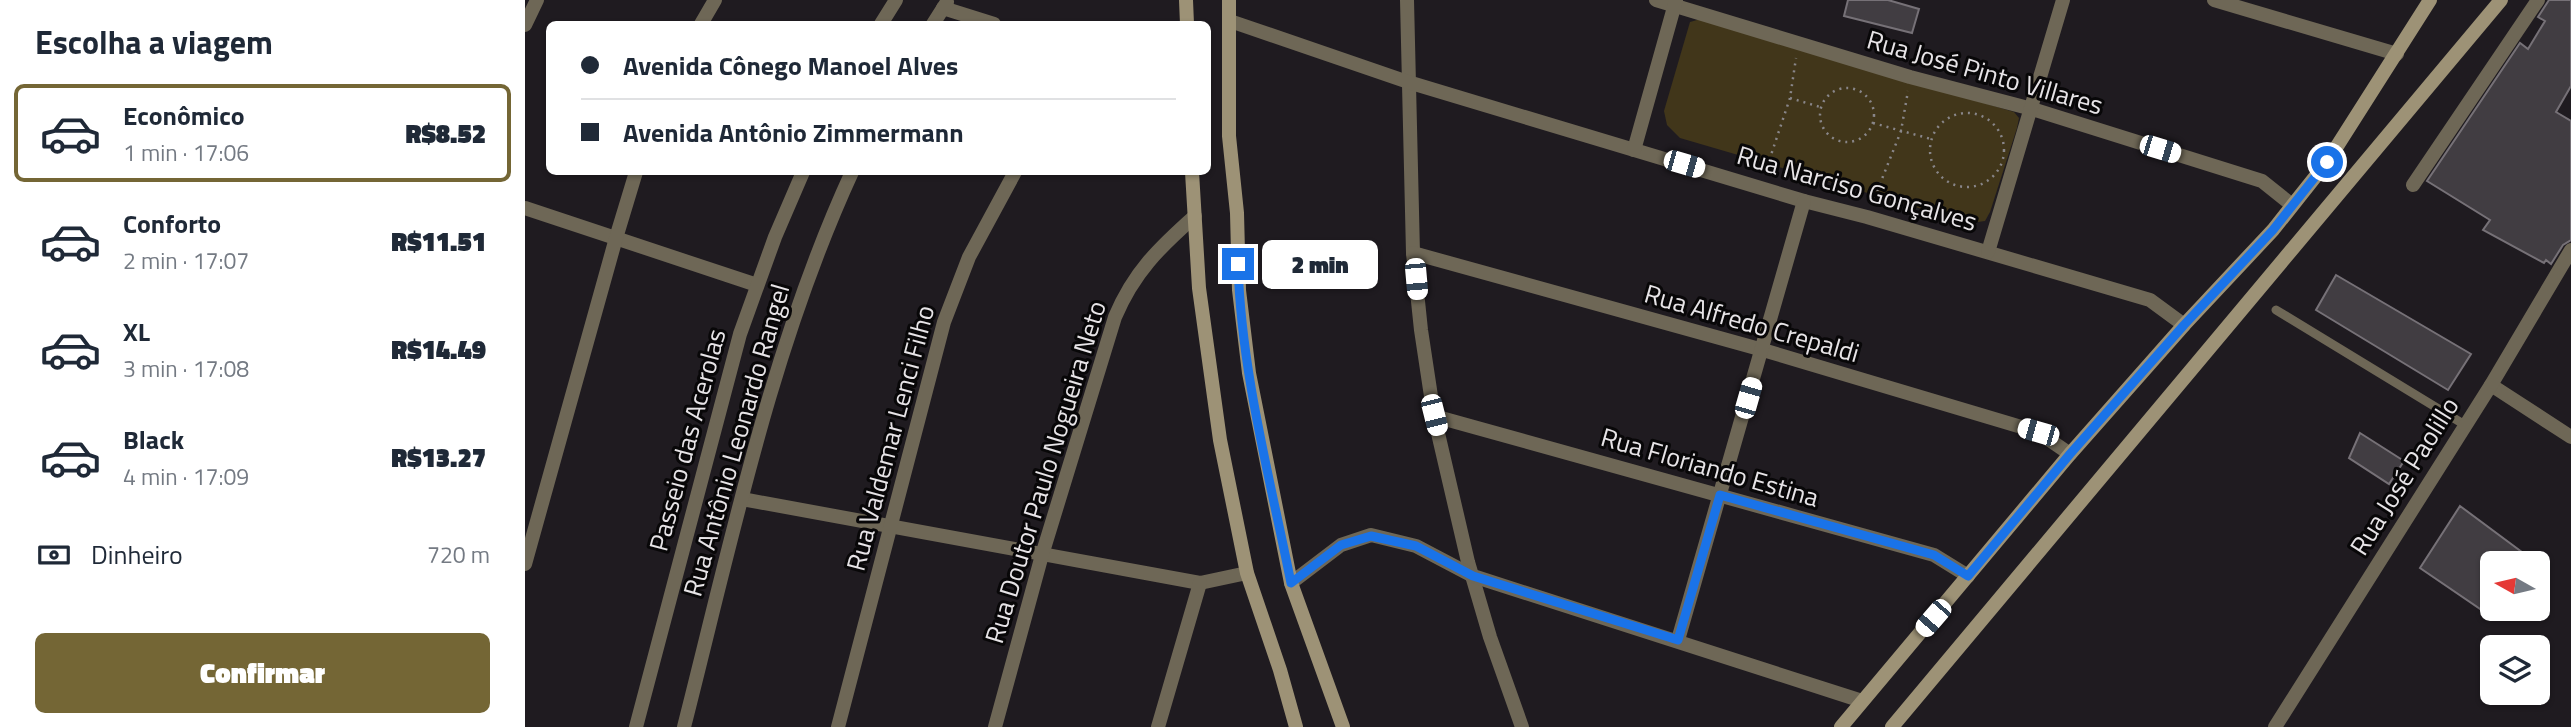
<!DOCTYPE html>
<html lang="pt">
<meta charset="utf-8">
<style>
body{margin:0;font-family:"Titillium Web",sans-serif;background:#f6f6f7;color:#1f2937;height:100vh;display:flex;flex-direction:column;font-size:26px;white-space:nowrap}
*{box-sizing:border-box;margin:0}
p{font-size:23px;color:#747a83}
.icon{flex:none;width:38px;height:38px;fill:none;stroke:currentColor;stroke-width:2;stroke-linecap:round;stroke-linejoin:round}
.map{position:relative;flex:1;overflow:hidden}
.panel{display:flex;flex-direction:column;background:#fff;width:525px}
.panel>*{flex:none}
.banner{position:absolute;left:21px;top:21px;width:665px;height:154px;border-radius:10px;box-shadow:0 2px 5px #0004;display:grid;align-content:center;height:154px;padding:0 35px;background:#fff}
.needle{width:46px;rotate:278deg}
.controls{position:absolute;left:1955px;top:551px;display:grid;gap:14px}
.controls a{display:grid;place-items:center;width:70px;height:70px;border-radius:10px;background:#fff;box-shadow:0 2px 5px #0004;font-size:35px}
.end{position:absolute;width:32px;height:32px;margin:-16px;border:9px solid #1a73e8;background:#fff;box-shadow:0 0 0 4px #fff}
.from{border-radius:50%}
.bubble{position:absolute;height:49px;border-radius:10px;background:#fff;box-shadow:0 2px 5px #0004;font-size:23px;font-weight:800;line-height:49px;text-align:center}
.car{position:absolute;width:21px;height:42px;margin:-21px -10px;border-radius:9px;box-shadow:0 0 5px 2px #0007;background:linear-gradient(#fff 24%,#345 0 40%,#fff 0 76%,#345 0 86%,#fff 0)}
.banner b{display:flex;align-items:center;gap:24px;height:66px;font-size:26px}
.banner b+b{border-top:2px solid #e0e1e3}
.banner i{width:18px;height:18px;background:#1f2937}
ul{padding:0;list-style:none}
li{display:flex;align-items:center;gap:21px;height:98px;margin:0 14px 10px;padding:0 21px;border:4px solid transparent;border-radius:10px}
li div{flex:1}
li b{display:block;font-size:26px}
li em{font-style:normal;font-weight:800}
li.selected{border-color:#746635}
li>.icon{width:63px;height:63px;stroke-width:1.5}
h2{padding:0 35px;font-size:32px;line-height:84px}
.pay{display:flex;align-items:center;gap:18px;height:77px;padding:0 35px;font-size:26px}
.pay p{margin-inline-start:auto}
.primary-button{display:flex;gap:14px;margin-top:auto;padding:14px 35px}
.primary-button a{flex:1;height:80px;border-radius:10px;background:#746635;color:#fff;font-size:28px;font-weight:800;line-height:80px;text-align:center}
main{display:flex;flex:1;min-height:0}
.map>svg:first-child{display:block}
</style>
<main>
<section class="panel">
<h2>Escolha a viagem</h2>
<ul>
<li class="selected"><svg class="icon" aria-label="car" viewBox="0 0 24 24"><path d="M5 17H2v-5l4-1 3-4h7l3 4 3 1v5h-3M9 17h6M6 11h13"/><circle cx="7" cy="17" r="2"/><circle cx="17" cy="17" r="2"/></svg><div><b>Econômico</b><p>1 min · 17:06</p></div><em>R$8.52</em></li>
<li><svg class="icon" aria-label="car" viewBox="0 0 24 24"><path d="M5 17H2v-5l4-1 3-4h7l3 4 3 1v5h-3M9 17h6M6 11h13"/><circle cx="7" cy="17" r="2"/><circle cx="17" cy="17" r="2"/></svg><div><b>Conforto</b><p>2 min · 17:07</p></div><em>R$11.51</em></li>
<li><svg class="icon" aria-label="car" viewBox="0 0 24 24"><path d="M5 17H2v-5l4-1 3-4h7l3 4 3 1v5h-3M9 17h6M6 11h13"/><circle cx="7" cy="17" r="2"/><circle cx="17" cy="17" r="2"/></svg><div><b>XL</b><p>3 min · 17:08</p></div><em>R$14.49</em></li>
<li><svg class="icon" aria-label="car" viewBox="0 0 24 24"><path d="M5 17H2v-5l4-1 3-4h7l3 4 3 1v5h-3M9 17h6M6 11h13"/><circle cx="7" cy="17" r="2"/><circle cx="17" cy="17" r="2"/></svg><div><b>Black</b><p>4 min · 17:09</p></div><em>R$13.27</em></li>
</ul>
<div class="pay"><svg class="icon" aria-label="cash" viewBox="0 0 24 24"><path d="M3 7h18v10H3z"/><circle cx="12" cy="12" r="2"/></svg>Dinheiro<p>720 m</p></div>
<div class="primary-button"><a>Confirmar</a></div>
</section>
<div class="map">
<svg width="2046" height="727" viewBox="0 0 2046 727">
<rect width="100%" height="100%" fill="#1f1b20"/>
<polygon fill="#41361a" points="1172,20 1182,20 1489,112 1494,118 1492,128 1465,212 1460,221 1445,223 1155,138 1142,125 1139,111 1165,22"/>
<g fill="#413d42" stroke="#767177" stroke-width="2">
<polygon points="1323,0 1363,0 1394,9 1387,33 1319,16"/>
<polygon points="2024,0 2046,0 2046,86 2031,112 2046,121 2046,240 2038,245 2026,264 2021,260 2019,263 1958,230 1965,220 1902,181 1995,43 2003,49 2020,21 2013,17"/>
<polygon points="1811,275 1946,354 1923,390 1791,310"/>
<polygon points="1835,433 1879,461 1864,484 1824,458"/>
<polygon points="1935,506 2013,564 1967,564 1967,617 1895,568"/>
</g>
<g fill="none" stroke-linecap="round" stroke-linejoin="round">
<g stroke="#898689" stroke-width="2.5" stroke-dasharray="2 5" stroke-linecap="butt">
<circle cx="1322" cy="115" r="27"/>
<polyline points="1265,98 1295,107"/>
<circle cx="1442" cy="150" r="37"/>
<polyline points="1348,123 1406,139"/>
<polyline points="1240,173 1265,98 1271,58"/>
<polyline points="1347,204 1376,131 1383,91"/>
</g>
<polyline stroke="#6e6756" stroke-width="9" points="1751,310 1940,425"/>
<g stroke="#6e6756" stroke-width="14">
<polyline points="882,0 888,253 896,330 909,416 943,562 965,637 997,727"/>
<polyline points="1131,0 1385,77 1507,109 1737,181 1767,205"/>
<polyline points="1689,0 1872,54"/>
<polyline points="418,8 469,24"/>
<polyline points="705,21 883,82 1279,201 1342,217 1625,300 1659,325"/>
<polyline points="176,24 190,0"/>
<polyline points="356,24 371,0"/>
<polyline points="408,24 422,2"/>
<polyline points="0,25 12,0"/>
<polyline points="1109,150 1151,0"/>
<polyline points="1888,185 2013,0"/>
<polyline points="0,208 232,285"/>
<polyline points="1463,252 1538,0"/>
<polyline points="888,253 1238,350 1513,432 1545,454"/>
<polyline points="1966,385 2046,437"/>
<polyline points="909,416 1409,555 1443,576"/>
<polyline points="217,499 675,583 722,573"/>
<polyline points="0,564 91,238 111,172"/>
<polyline points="766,583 816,545 846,535 891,546 948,576 1337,701"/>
<polyline points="1153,640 1279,201"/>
<polyline points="111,727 215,334 250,237 278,172"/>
<path d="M159 727C207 539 246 348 327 172"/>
<polyline points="313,727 419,322 444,257 490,172"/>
<path d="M470 727 517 555 590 317C609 272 634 248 670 216"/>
<polyline points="633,727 675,583"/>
<polyline points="1750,727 1966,385 2046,250"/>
</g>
<g stroke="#9d9276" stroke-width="14">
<polyline points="661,0 662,24"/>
<polyline points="704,0 704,136 712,213 714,290 724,373 766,583 818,727"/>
<polyline points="667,172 674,288 695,440 722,573 755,670 771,727"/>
<polyline points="1316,727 1545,454 1659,325 1748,230 1802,162 1905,0"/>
<polyline points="1367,727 1976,0"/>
</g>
</g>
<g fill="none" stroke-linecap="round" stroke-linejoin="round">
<path stroke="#1a73e8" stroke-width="9" d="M713 264C716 371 745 478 766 583L816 545 846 536 891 546 948 576 1153 640 1195 495 1409 555 1443 576 1545 454 1659 325 1748 230 1802 162"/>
</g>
<g text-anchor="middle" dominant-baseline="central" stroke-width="6" stroke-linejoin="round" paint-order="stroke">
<g font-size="26" fill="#e7e4e7" stroke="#080708">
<text transform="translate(1460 72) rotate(16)">Rua José Pinto Villares</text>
<text transform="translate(1332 188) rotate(16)">Rua Narciso Gonçalves</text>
<text transform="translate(1227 323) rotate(16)">Rua Alfredo Crepaldi</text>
<text transform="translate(365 438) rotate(-75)">Rua Valdemar Lenci Filho</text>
<text transform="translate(162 440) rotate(-75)">Passeio das Acerolas</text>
<text transform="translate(211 440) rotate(-74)">Rua Antônio Leonardo Rangel</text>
<text transform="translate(1185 467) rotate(16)">Rua Floriando Estina</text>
<text transform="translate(520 472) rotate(-73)">Rua Doutor Paulo Nogueira Neto</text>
<text transform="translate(1879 476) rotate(-58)">Rua José Paolillo</text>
</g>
</g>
</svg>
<div class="controls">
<a><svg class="needle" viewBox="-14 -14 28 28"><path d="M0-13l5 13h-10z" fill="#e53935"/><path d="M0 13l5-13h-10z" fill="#747a83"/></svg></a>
<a><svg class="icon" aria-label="layers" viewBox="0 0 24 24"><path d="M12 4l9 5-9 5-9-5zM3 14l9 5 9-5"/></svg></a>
</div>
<i class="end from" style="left:1802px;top:162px"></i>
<i class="end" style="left:713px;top:264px"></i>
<div class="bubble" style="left:737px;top:240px;width:116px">2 min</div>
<i class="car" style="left:1635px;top:149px;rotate:107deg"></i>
<i class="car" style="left:1159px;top:164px;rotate:106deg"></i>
<i class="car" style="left:891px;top:279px;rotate:175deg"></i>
<i class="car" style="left:1223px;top:398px;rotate:16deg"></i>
<i class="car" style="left:909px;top:415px;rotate:166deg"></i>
<i class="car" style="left:1513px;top:432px;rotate:286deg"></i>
<i class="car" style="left:1408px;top:618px;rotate:221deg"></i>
<div class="banner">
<b><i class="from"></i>Avenida Cônego Manoel Alves</b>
<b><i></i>Avenida Antônio Zimmermann</b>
</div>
</div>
</main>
